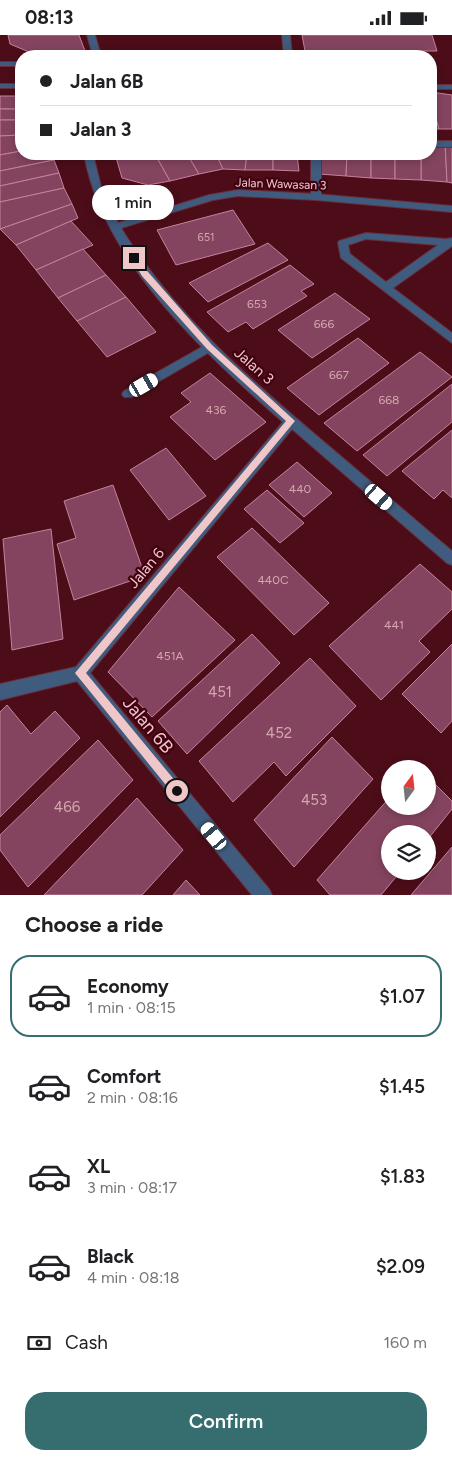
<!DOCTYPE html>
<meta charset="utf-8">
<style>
body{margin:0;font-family:Figtree,sans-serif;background:#f6f6f6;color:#202124;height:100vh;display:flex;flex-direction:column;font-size:19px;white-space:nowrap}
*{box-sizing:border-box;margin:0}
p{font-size:16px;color:#757577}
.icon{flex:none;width:28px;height:28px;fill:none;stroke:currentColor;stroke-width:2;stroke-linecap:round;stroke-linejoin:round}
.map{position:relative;height:860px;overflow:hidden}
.panel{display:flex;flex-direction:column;background:#fff;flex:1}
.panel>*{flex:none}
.banner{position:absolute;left:15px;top:15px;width:422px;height:110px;border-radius:20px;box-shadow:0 2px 8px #0003;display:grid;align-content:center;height:110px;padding:0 25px;background:#fff}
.needle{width:32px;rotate:15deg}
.buttons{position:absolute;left:381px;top:725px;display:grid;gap:10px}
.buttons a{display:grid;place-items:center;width:55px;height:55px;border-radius:50%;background:#fff;box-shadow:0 2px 8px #0003;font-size:25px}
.end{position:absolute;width:22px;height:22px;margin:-11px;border:6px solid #f0c7c9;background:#111;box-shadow:0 0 0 2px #111}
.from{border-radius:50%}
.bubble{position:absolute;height:35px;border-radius:18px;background:#fff;box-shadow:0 2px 8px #0003;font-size:16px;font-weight:600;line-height:35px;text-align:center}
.car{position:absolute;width:15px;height:30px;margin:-15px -8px;border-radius:6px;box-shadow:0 0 4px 1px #0007;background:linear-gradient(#fff 24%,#345 0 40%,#fff 0 76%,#345 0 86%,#fff 0)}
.banner b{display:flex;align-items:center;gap:18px;height:48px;font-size:19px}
.banner b+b{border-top:1px solid #e0e0e0}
.banner i{width:12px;height:12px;background:#202124}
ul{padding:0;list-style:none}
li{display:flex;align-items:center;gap:15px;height:82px;margin:0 10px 8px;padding:0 15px;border:2px solid transparent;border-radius:20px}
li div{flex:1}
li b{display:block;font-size:19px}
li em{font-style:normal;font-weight:600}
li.active{border-color:#366e70}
li>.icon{width:45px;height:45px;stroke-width:1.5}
h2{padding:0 25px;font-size:22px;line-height:60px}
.pay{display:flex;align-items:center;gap:12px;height:55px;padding:0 25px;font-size:19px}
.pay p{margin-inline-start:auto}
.button{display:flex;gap:10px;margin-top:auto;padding:10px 25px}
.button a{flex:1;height:58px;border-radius:20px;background:#366e70;color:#fff;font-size:20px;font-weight:600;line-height:58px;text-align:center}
.status{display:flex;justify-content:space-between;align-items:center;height:35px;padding:0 25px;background:#fff;direction:ltr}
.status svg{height:14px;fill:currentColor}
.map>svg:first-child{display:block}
</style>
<div class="status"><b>08:13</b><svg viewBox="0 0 49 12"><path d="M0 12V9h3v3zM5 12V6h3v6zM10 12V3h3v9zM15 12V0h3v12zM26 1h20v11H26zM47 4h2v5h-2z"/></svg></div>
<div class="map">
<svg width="452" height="860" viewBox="0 0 452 860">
<rect width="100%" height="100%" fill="#4c0d19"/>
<g fill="#84445f" stroke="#c7819c">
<polygon points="8,0 79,0 85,16 29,17 10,9"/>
<polygon points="302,0 432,0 437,16 305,16"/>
<polygon points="431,57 452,60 452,94 439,94 431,68"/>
<rect x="0" y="61" width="21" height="13"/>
<polygon points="431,68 439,94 431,94"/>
<rect x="0" y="74" width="21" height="11"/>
<polygon points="0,85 21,85 21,100 0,101"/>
<polygon points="21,100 21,116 0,120 0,101"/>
<polygon points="431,107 445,107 447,147 421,145 421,119 431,119"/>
<polygon points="445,107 452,107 452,148 447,147"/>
<polygon points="21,116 21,119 52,119 54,125 0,136 0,120"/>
<polygon points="115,119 155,119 170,146 148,150 122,143"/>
<polygon points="155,119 187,119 199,139 170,146"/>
<polygon points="187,119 216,119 223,134 199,139"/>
<polygon points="216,119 247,119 245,135 223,134"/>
<polygon points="247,119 273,119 273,135 245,135"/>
<polygon points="273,119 297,119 299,136 273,135"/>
<polygon points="320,119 347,119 346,141 319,139"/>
<polygon points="347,119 371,119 371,143 346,141"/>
<polygon points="371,119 395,119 395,144 371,143"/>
<polygon points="395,119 421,119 421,145 395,144"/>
<polygon points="54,125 59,138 0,151 0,136"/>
<polygon points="59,138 64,153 0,167 0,151"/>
<polygon points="64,153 72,169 0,194 0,167"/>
<polygon points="72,169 78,183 16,210 0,194"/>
<polygon points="233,175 255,209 176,230 157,195"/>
<polygon points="71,186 93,210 36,235 16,210"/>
<polygon points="268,208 288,225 208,267 189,248"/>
<polygon points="83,214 106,240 58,263 36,235"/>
<polygon points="290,230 314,249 301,256 307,261 253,294 246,287 228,297 207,277"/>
<polygon points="106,240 126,262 77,286 58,263"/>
<polygon points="335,258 370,284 312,323 278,295"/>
<polygon points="126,262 156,297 107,322 77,286"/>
<polygon points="358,303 389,328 319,380 287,353"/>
<polygon points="420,317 452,342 357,416 324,388"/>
<polygon points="210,338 266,387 215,425 170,382 191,367 181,358"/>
<polygon points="452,349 452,387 387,441 363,420"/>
<polygon points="452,395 452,463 443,455 434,464 402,436"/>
<polygon points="166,413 206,461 169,485 130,435"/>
<polygon points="297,427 332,458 304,482 269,450"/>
<polygon points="113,450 145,541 74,565 57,509 76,503 64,466"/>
<polygon points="267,455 304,488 280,508 244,474"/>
<polygon points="252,493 329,568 294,600 217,522"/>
<polygon points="51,494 63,604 12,615 3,504"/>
<polygon points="420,529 452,557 452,574 419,606 430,617 381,665 329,611"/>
<polygon points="179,552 235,605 152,682 108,637"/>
<polygon points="252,599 280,628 187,719 158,686"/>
<polygon points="452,609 452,686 441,698 402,659"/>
<polygon points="310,623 356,671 286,741 274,727 233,767 199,726"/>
<polygon points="7,670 31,699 55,676 80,703 0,782 0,677"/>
<polygon points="332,702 373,744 294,832 254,785"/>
<polygon points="98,705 133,745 28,852 0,815 0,800"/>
<polygon points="428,742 452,766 452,774 428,804 428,799 390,799 390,836 401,836 381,860 330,860 317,845 390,762 390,771 428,771"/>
<polygon points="137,763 183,815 142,860 44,860"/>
<polygon points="452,812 452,860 411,860"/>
<polygon points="186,845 200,860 173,860"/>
</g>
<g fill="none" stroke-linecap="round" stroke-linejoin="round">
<g stroke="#6a2e39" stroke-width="2">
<g id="lane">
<polygon points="87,0 95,0 101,21 93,21"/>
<polygon points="282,0 290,0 292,21 284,21"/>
<rect x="431" y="106" width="21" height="6"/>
<polygon points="311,119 321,119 321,162 316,165 311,162"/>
<path d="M366 198 446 204 452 203V211L393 253 452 298V308L341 223 338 208 339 206ZM366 204 438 210 386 247 350 219 348 210Z"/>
<polygon points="209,308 215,312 213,315 132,362 124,362 122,359 124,356"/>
</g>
</g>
<g stroke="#6a2e39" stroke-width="2">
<g id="street">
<rect x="0" y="27" width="21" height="4"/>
<rect x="0" y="49" width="21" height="4"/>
<rect x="431" y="50" width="21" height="4"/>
<path d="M84 119H93L101 152 118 188 209 160 238 155 316 159 452 171V177L316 165 238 161 213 165 121 193C174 279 248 343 324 407 367 443 409 480 452 516V530L447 528 292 394 90 638 269 854 272 860H252L77 646 0 665V649L76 632 283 387C203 317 103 226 84 119Z"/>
</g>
</g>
<use href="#lane" fill="#3f5b7e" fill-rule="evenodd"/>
<use href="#street" fill="#3f5b7e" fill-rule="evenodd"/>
</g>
<polygon fill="#f0c7c9" points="134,221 212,310 295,386 86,638 181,753 182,756 181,760 177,762 174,760 75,638 286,386 207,314 142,241 131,223"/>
<g text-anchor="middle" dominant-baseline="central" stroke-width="4.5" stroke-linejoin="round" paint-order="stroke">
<g font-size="11" fill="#d5a6ae">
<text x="206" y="202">651</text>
</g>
<g font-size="12" fill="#f0c7c9" stroke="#400110">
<text transform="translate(281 149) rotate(2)">Jalan Wawasan 3</text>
</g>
<g font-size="12" fill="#d5a6ae">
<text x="257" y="269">653</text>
<text x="324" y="289">666</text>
<text x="339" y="340">667</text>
<text x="389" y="365">668</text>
<text x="216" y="375">436</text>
<text x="300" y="454">440</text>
<text x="273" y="545">440C</text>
<text x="394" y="590">441</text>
<text x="170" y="621">451A</text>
</g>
<g font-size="15" fill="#f0c7c9" stroke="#400110">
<text transform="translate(254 331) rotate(42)">Jalan 3</text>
<text transform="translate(146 533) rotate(-50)">Jalan 6</text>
</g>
<g font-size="15" fill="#d5a6ae">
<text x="220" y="657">451</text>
<text x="279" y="698">452</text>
<text x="314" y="765">453</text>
<text x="67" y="772">466</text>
</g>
<g font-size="18" fill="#f0c7c9" stroke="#400110">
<text transform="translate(148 690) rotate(50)">Jalan 6B</text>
</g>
</g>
</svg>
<div class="buttons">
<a><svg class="needle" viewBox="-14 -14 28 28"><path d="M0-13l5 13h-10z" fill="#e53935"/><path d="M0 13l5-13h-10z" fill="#757577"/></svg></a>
<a><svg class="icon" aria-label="layers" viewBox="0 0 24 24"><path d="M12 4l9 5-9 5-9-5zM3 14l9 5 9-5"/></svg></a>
</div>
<i class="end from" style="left:177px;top:756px"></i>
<i class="end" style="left:134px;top:223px"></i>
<div class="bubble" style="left:92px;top:150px;width:82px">1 min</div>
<i class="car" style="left:144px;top:350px;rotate:60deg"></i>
<i class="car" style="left:379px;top:462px;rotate:131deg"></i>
<i class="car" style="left:214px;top:801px;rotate:320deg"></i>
<div class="banner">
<b><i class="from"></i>Jalan 6B</b>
<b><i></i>Jalan 3</b>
</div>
</div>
<section class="panel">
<h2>Choose a ride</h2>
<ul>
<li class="active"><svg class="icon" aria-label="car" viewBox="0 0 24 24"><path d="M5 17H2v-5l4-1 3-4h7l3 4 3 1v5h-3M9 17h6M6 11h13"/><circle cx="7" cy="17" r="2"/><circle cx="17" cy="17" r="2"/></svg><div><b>Economy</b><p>1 min · 08:15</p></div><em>$1.07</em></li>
<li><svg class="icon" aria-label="car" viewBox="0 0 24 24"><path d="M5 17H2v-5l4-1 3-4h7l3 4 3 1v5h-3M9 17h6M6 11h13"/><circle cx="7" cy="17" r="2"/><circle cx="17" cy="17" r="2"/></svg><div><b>Comfort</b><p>2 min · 08:16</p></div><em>$1.45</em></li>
<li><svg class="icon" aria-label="car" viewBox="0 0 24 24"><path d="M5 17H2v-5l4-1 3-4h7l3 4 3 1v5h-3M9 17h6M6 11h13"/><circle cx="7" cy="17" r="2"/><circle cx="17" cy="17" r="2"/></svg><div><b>XL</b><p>3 min · 08:17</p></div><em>$1.83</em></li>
<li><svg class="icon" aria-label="car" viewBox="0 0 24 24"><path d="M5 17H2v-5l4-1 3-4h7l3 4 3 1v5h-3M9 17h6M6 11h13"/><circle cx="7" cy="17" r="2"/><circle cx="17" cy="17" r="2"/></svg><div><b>Black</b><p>4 min · 08:18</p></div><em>$2.09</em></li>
</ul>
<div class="pay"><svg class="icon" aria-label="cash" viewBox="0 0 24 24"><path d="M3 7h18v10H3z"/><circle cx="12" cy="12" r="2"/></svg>Cash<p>160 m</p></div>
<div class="button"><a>Confirm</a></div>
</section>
